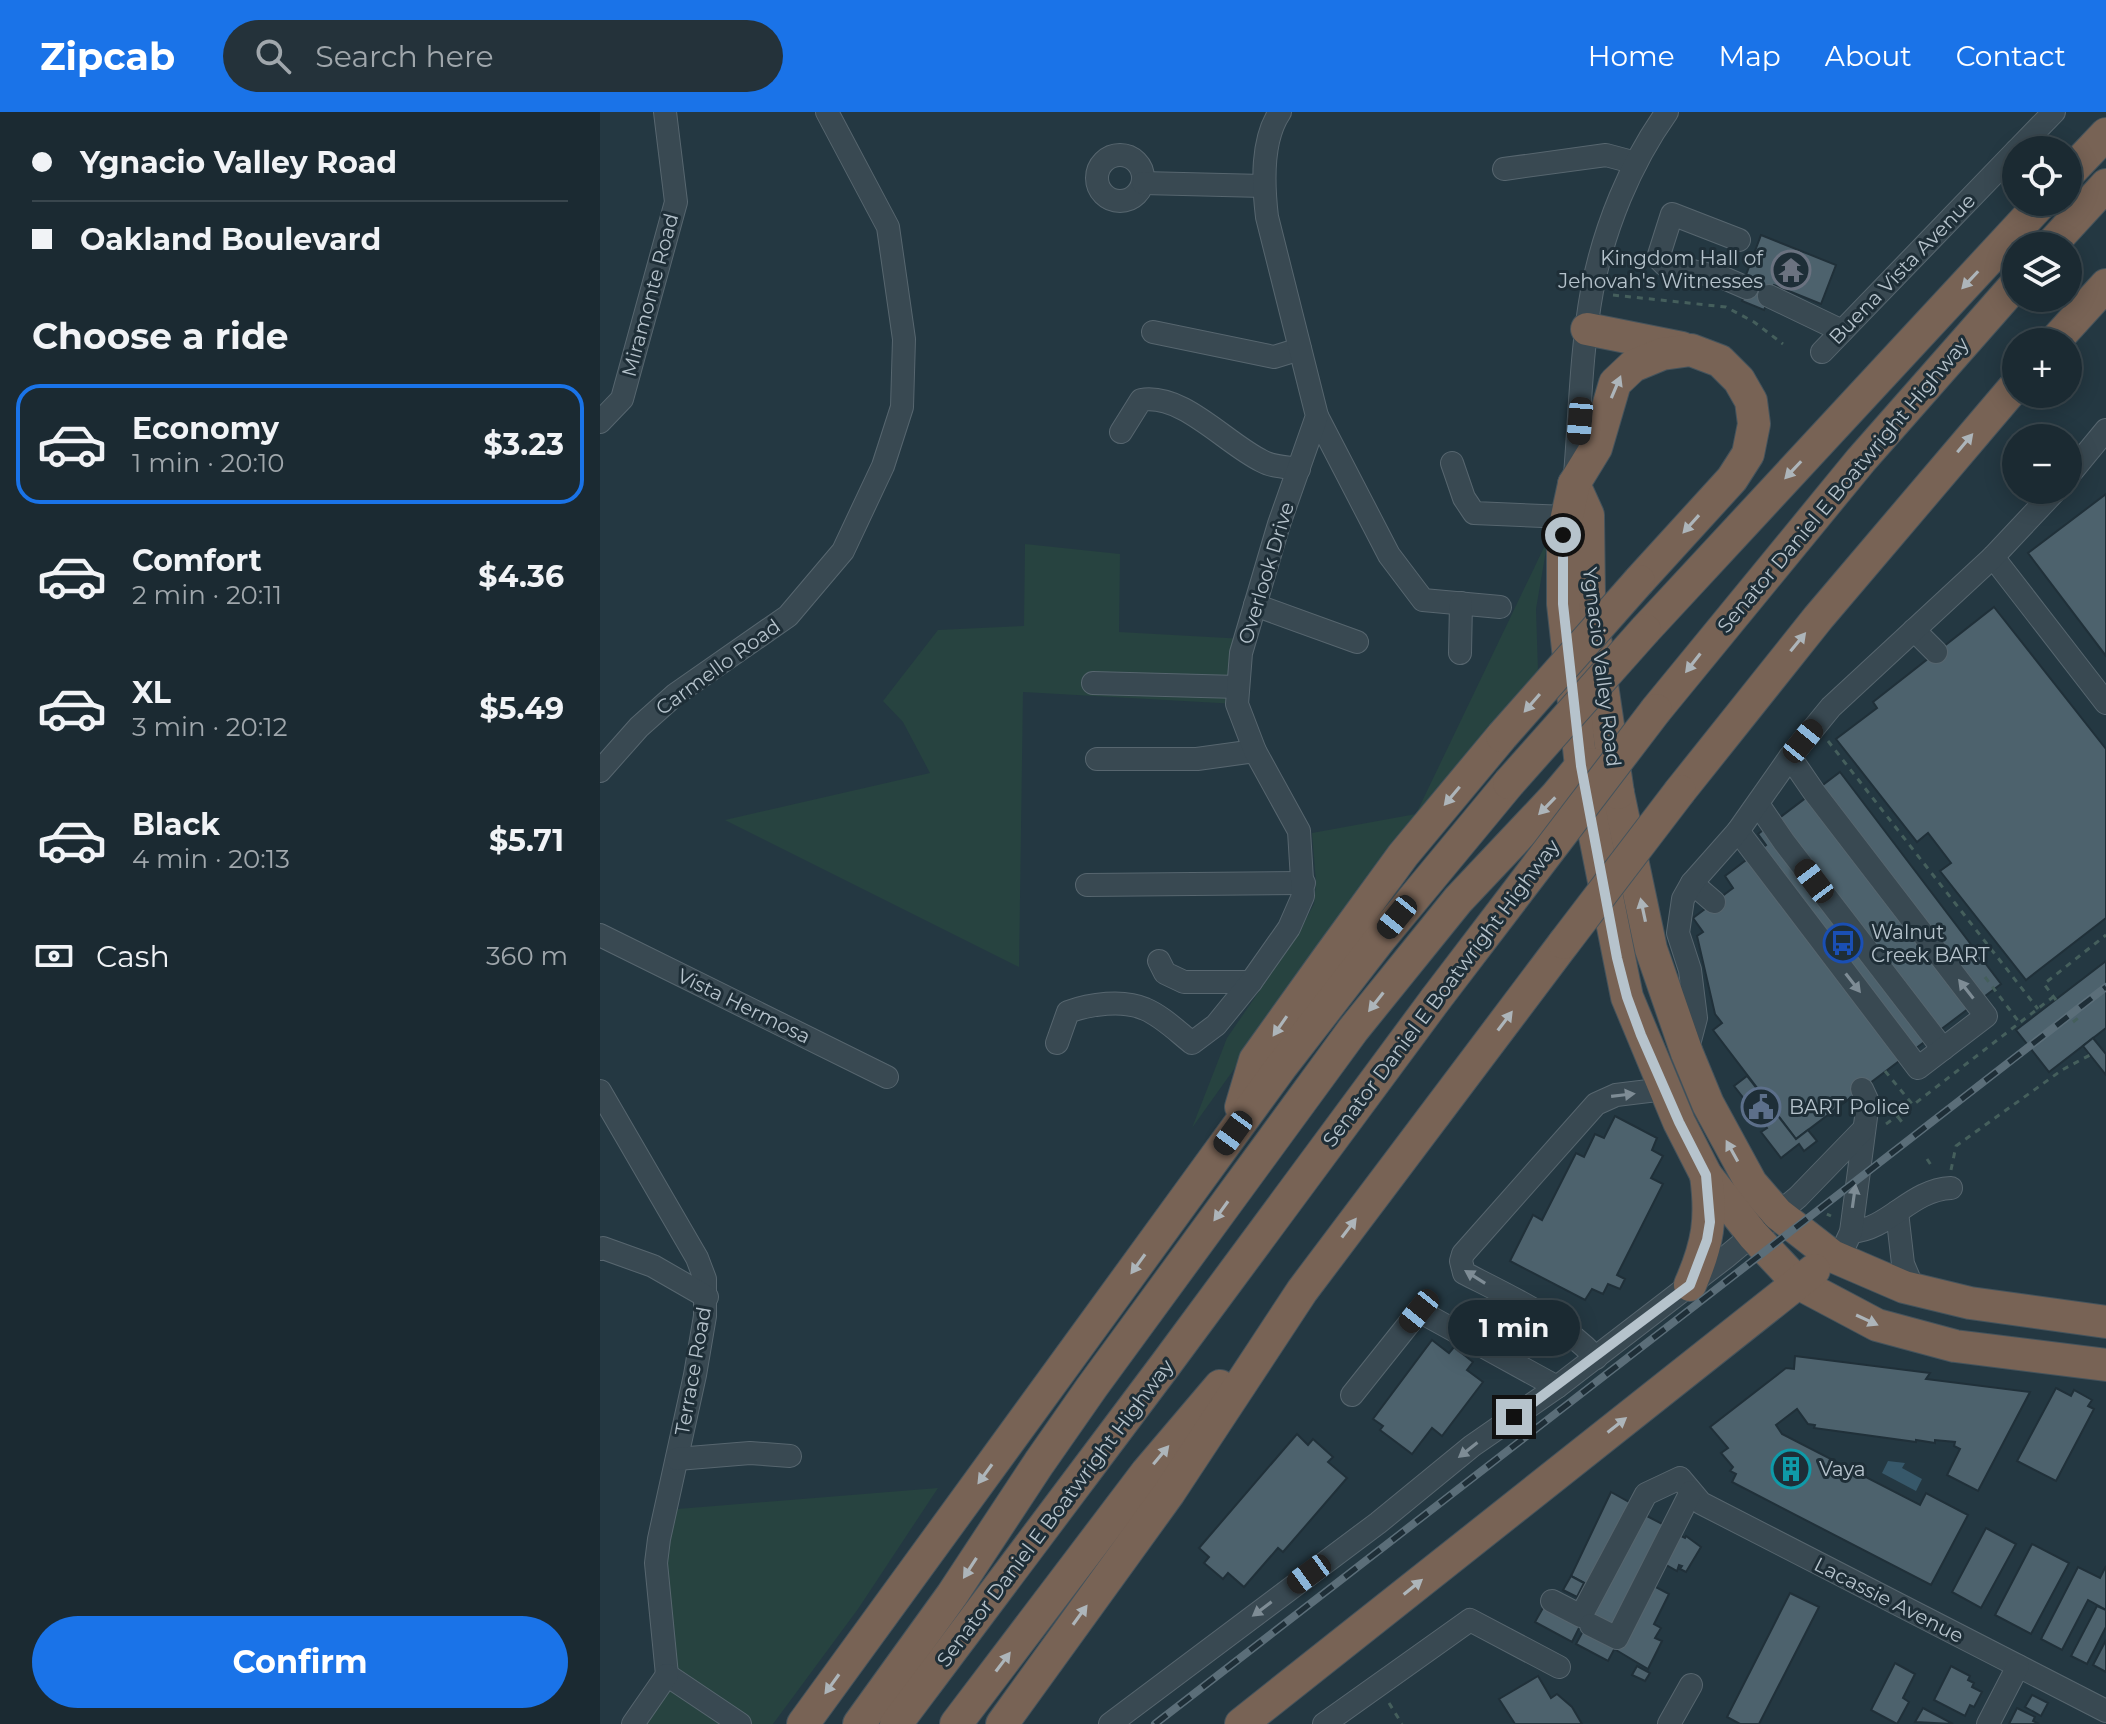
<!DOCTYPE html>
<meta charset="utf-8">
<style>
body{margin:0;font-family:Montserrat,sans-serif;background:#24323a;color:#f1f3f6;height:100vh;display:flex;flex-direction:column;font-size:30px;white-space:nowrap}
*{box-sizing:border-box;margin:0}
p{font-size:26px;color:#a0a7ac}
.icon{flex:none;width:44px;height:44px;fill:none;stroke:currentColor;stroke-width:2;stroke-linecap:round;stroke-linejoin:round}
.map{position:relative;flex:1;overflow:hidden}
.sheet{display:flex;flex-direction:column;background:#1b2a32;width:600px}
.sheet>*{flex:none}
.hud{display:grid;align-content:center;height:176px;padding:0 32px;background:#1b2a32}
.fabs{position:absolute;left:1402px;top:24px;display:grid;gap:16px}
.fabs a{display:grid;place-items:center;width:80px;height:80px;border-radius:50%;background:#1b2a32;box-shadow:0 4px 20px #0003,0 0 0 2px #39464d;font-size:40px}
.end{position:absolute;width:36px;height:36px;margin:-18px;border:10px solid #b6c3cc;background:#111;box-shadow:0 0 0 4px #111}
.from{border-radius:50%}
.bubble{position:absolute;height:56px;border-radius:28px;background:#1b2a32;box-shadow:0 4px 20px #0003,0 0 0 2px #39464d;font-size:26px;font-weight:700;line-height:56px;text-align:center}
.car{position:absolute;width:24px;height:48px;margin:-24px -12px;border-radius:10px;box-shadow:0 0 6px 2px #0007;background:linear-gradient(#222 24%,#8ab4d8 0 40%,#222 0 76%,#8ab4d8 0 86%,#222 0)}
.hud b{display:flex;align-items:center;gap:28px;height:76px;font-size:30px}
.hud b+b{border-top:2px solid #39464d}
.hud i{width:20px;height:20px;background:#f1f3f6}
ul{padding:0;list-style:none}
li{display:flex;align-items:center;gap:24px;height:120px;margin:0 16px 12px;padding:0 16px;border:4px solid transparent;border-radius:24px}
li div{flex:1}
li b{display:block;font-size:30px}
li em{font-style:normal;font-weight:700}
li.on{border-color:#1a73e8}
li>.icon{width:72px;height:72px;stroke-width:1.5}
h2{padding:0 32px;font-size:36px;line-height:96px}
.pay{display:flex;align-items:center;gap:20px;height:88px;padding:0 32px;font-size:30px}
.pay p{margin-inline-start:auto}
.button{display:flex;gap:16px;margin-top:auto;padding:16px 32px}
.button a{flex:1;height:92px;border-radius:48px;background:#1a73e8;color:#fff;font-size:32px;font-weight:700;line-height:92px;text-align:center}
header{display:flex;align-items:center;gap:48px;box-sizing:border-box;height:112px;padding:0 40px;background:#1a73e8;color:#fff}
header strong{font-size:38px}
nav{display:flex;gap:44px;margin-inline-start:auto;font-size:28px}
.search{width:560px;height:72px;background:#24323a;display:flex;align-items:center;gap:20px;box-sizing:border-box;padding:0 28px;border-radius:44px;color:#a0a7ac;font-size:30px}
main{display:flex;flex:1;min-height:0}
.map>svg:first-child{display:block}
</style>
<header>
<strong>Zipcab</strong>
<div class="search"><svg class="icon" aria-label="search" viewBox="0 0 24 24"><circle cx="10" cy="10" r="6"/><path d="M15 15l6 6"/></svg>Search here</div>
<nav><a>Home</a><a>Map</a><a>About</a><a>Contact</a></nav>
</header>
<main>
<section class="sheet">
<div class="hud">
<b><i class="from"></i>Ygnacio Valley Road</b>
<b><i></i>Oakland Boulevard</b>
</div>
<h2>Choose a ride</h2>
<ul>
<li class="on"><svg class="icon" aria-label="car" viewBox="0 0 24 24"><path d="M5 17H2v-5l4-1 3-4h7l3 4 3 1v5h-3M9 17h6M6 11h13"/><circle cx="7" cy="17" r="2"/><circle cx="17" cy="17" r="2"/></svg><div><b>Economy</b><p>1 min · 20:10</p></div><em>$3.23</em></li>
<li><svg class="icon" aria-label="car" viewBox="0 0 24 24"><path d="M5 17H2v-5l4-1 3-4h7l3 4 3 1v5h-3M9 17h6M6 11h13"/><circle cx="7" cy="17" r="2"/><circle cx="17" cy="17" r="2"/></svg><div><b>Comfort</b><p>2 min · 20:11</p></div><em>$4.36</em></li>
<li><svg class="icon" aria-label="car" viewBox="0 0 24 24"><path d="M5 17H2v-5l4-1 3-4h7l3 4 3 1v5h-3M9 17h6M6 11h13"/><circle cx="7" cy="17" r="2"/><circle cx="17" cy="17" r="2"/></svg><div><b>XL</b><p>3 min · 20:12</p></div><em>$5.49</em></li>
<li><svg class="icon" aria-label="car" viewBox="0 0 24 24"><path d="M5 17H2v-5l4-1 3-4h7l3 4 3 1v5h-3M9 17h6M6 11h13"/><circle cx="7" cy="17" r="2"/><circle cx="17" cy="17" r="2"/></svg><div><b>Black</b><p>4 min · 20:13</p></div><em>$5.71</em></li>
</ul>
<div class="pay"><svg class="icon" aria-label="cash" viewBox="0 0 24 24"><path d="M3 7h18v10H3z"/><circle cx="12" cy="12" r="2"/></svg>Cash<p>360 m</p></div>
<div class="button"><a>Confirm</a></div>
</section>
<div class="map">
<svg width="1506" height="1612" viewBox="0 0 1506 1612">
<rect width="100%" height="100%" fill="#243842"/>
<g fill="#274340">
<polygon points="948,427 936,497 938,559 816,702 592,1016 627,926 697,824 714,792 716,770 712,721 816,702"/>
<polygon points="425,432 520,442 519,520 645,527 637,592 423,580 419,855 125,708 330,661 303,610 283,589 338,518 424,514"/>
<polygon points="338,1376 258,1497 173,1612 33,1612 66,1563 65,1398"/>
</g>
<polygon fill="#37586a" points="1288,1349 1305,1351 1302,1356 1322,1367 1316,1379 1282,1361"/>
<g fill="#4d626d" stroke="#203039" stroke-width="2">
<polygon points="1161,123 1236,153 1221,192 1174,173 1164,198 1142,189 1152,165 1146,163"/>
<polygon points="1506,382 1506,544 1428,441"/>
<polygon points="1394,495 1506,637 1506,806 1426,868 1340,759 1351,751 1328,721 1317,730 1236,627 1277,596 1273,590"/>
<polygon points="1240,660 1401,872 1196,1027 1113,918 1122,911 1115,902 1097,824 1103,820 1093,806 1133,776 1125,764 1166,733 1158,722"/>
<polygon points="1506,849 1506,916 1449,960 1416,918"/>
<polygon points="1493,926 1506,942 1506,963 1483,934"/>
<polygon points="1147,964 1196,1027 1208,1018 1217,1029 1204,1039 1199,1032 1181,1046 1161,1020 1167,1016 1134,974"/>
<polygon points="1015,1004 1057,1026 1052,1038 1063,1044 1051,1066 1063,1072 1017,1163 1025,1167 1020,1177 1008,1172 1003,1182 992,1177 985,1188 910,1149 933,1103 942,1108 976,1041 984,1045 995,1022 1004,1026"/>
<polygon points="832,1228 849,1241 854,1235 873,1250 867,1258 883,1270 842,1324 832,1316 812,1342 780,1318 783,1314 773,1307"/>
<polygon points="1195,1244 1330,1261 1326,1267 1430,1280 1378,1379 1347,1363 1360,1337 1354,1334 1355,1330 1335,1328 1335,1331 1316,1328 1316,1330 1214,1316 1215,1313 1208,1312 1197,1297 1176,1313 1182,1322 1320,1393 1326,1381 1368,1403 1331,1473 1132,1370 1136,1362 1130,1359 1133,1355 1121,1341 1128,1336 1110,1315 1186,1256 1194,1257"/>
<polygon points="1456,1276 1471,1284 1474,1278 1492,1288 1488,1294 1494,1297 1456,1369 1417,1349"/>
<polygon points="697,1322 708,1333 713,1327 733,1345 728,1350 747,1366 683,1440 678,1436 644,1475 628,1461 623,1467 604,1451 609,1445 599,1436"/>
<polygon points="1011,1380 1036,1394 992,1475 971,1464"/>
<polygon points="1045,1403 1070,1416 1018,1517 992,1503"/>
<polygon points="1386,1416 1416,1432 1381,1496 1352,1480"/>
<polygon points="1077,1422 1085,1426 1086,1424 1101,1435 1086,1460 1080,1457 1082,1454 1079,1453 1077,1459 1061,1450"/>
<polygon points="1432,1432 1469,1451 1431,1522 1395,1503"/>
<polygon points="1506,1454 1506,1498 1488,1488 1462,1538 1441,1527 1478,1455 1500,1466"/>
<polygon points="971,1464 984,1471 977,1485 963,1478"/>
<polygon points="1052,1473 1069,1482 1054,1512 1061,1516 1055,1526 1062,1529 1048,1557 1016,1538"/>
<polygon points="1190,1481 1219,1495 1159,1612 1140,1612 1127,1605"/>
<polygon points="944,1494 980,1514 972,1530 935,1510"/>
<polygon points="1497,1494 1506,1498 1506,1515 1487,1552 1471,1544"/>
<polygon points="984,1517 1016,1534 1008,1549 976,1532"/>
<polygon points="1506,1528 1506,1560 1493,1553"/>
<polygon points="1295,1551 1315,1562 1303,1586 1309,1590 1297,1612 1271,1598"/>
<polygon points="1037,1554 1050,1561 1045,1569 1032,1563"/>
<polygon points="1351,1554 1370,1564 1368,1568 1374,1571 1372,1575 1382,1580 1374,1595 1370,1593 1365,1604 1334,1588"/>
<polygon points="938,1564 951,1586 957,1582 972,1595 982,1612 915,1612 899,1587"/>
<polygon points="1432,1583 1448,1591 1441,1604 1425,1595"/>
<polygon points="1323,1596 1353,1612 1315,1610"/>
<polygon points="1417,1596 1435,1605 1433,1609 1439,1612 1409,1612"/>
</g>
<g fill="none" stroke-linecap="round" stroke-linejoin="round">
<g stroke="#57666f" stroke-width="24">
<g id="minor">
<polyline points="1417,38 1454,0"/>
<circle cx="520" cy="66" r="23"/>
<polyline points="904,57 1006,43 1036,51"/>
<polyline points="543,71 663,74"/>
<polyline points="1139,128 1072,102 1058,146 1065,153 1124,166 1147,176"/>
<polyline points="1169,184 1242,219"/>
<polyline points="553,220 674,245 700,237"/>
<polyline points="1222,240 1416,39"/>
<polyline points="717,304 789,443 823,488 900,495"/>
<polyline points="0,310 22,287 76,90 65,0"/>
<path d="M521 320 541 288C583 281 625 331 662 349 672 355 687 355 699 357"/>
<polyline points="852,351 864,386 874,401 967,405"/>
<path d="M975 363C980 302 981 239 992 179 1004 116 1030 52 1067 0"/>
<polyline points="1468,364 1506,318"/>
<polyline points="1393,445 1506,591"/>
<polyline points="655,493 757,530"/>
<polyline points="1314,518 1336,540"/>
<polyline points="860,541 861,491"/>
<polyline points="493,571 638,575"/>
<polyline points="497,647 597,647 655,639"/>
<polyline points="0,659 39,615 76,582 188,504 243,439 283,354 302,295 304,227 288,115 227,0"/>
<polyline points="1158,692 1184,730 1343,937"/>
<polyline points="1138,719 1318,956 1386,904 1214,680 1190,645"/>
<polyline points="1092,771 1114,790"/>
<polyline points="487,773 704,771"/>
<polyline points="0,823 287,965"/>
<polyline points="559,849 565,861 584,870 651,870"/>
<path d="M457 931 468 900C490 892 523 887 545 897 562 904 578 920 592 931L616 913 651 870 689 816 703 784 699 719 655 639 637 592 641 541 679 412 717 304 667 105C663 71 661 28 680 0"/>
<polyline points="1087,940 1096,906 1090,858 1078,821 1083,787 1092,771 1138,719 1190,645 1231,595 1393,445 1456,378"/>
<polyline points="0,979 97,1146 105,1167 105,1204 95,1263 59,1427 56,1451 67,1563"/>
<polyline points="1297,1100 1303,1152 1314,1178"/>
<path d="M1251 1120C1290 1117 1310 1078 1351 1076"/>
<polyline points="0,1137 3,1136 53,1154 107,1185"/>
<polyline points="1232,1144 1245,1133 1251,1120 1268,990 1262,977"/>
<path d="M996 1246C960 1207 911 1185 864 1161L861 1149 863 1142 996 992 1016 983 1065 977"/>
<polyline points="752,1283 819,1199 957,1275"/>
<polyline points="77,1347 150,1341 190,1344"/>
<polyline points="952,1489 981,1504 1046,1382 1080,1366 1101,1391 1506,1599"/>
<polyline points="991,1513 1017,1526 1091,1380"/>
<polyline points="67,1563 140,1612"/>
<polyline points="33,1612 67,1563"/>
<polyline points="510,1612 778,1411 872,1334 957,1275 1126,1145 1198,1085 1263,1018"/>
<polyline points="724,1612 870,1508 959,1555"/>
<polyline points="1069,1612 1091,1573"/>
<polyline points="1388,1612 1418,1554"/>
</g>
</g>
<g stroke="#44535c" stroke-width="34">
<g id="highway">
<polyline points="1468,62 1506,22"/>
<polyline points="1450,134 1506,73"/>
<polyline points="987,217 1082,236"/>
<polyline points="1454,230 1506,173"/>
<polyline points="974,372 988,403 989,485 1018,681 1051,837 1087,941 1108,992 1151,1071 1178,1102 1232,1144 1304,1175 1370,1191 1506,1210"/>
<polyline points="1039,469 1132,367 1148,342 1154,312 1151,289 1139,268 1120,249 1091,238 1062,242 1033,254 1015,271 996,336 974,372 963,423 963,492 981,654 1027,885 1079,1010 1106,1063 1153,1123 1198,1171 1277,1213 1355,1234 1506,1253"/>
<polyline points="1045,518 1442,90"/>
<polyline points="1056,598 1261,348 1416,172"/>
<polyline points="1080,679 1218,506 1416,273"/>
<polyline points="641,995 655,948 728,846 803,743 902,624"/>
<path d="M1090 1173C1108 1132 1112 1107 1106 1063"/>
<polyline points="203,1612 681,955 780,827 909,671"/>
<polyline points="259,1612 352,1483 439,1351 492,1275 753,918 858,788 956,684 981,654 990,652 1002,654 1018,681"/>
<polyline points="296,1612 566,1252 835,888"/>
<polyline points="356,1612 547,1360 620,1274"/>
<polyline points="402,1612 569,1381 702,1179 964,831"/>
<polyline points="641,1612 1214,1158"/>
</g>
</g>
<g stroke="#455f5c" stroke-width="3" stroke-dasharray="6 6" stroke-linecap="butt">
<polyline points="1013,183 1126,195 1154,210 1183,232"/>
<polyline points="1228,629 1438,897"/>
<polyline points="1385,865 1419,910"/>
<polyline points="1456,888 1444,872 1506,823"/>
<polyline points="1473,910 1482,903"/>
<polyline points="1285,959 1313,993 1453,885"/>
<polyline points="1298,1005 1305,1014"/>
<polyline points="1286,1012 1313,993"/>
<polyline points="1327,1047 1331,1053"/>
<polyline points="1351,1058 1356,1034 1462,958 1490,943"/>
<polyline points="1216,1097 1231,1104"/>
<polyline points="789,1591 802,1612"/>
</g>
<use href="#minor" stroke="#394952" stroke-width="22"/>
<use href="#highway" stroke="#786355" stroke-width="32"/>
<g stroke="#5b6e79" stroke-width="8">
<polyline id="rail" points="555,1612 1506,875"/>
</g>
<use href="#rail" stroke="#1e2e37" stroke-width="5" stroke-dasharray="15" stroke-linecap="butt"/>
<g stroke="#44535c" stroke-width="34" stroke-linecap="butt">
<g id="highway-bridge">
<polyline points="902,624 1039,469"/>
<polyline points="909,671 1045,518"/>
<polyline points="964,831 1080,679"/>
<polyline points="835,888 1056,598"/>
</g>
</g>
<use href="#highway-bridge" stroke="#786355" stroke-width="32"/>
</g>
<defs><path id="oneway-solid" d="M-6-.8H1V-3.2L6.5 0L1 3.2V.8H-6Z" transform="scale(2)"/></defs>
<g fill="#adb5ba">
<use href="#oneway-solid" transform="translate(1370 168) rotate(133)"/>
<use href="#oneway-solid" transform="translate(1016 275) rotate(-67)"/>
<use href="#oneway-solid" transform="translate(1365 331) rotate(-50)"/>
<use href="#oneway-solid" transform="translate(1193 358) rotate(133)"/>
<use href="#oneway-solid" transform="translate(1091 412) rotate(132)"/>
<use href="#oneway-solid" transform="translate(1198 530) rotate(-51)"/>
<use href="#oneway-solid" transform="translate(1093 551) rotate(128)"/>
<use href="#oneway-solid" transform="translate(932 591) rotate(131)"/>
<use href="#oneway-solid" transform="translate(852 684) rotate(130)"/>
<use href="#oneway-solid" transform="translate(947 694) rotate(134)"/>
<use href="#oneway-solid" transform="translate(1043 798) rotate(-102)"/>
<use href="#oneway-solid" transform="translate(776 890) rotate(128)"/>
<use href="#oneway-solid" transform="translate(905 909) rotate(-53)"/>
<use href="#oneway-solid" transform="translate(680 914) rotate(125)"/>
<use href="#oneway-solid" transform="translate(1132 1039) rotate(-119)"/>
<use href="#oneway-solid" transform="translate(621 1099) rotate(126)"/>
<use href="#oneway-solid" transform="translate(749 1116) rotate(-53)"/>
<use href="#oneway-solid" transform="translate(538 1152) rotate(126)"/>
<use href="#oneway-solid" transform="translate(1267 1208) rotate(25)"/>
<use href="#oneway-solid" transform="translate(1017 1313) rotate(-38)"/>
<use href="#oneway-solid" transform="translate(561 1343) rotate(-50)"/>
<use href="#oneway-solid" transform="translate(385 1362) rotate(126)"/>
<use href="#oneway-solid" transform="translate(370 1456) rotate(123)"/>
<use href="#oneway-solid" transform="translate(813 1475) rotate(-39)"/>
<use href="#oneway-solid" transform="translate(480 1503) rotate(-54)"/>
<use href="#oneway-solid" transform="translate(403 1550) rotate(-53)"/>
<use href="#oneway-solid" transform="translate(232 1572) rotate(126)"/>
</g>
<g fill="#7e8c95">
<use href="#oneway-solid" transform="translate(1253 871) rotate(52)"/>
<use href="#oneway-solid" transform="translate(1366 877) rotate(-128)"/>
<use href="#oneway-solid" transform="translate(1023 983) rotate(-7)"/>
<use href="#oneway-solid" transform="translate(1254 1084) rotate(-82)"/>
<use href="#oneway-solid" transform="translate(875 1165) rotate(-148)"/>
<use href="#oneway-solid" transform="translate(868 1338) rotate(142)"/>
<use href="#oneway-solid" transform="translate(662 1497) rotate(143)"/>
</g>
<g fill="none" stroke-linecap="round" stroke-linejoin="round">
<polyline stroke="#b6c3cc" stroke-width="10" points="914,1305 1090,1173 1107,1128 1110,1110 1106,1063 1079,1010 1041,923 1027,885 1017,846 981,654 963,492 963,423"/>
</g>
<defs>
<g id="temple-ring" transform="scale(2)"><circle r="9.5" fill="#1e2e37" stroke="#6b7280" stroke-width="1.5"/><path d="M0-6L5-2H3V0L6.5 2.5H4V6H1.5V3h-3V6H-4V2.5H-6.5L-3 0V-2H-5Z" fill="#6b7280"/></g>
<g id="bus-ring" transform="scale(2)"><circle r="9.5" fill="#1e2e37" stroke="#1a4fb4" stroke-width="1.5"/><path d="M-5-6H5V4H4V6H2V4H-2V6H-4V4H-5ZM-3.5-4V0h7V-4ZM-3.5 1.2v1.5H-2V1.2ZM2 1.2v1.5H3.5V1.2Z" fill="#1a4fb4"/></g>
<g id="civic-ring" transform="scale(2)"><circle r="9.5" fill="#1e2e37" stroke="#5c6f8a" stroke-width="1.5"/><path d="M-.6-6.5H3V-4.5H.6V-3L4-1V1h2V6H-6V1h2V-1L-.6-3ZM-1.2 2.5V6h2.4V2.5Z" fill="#5c6f8a"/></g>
<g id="building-ring" transform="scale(2)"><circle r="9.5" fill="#1e2e37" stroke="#0f9aa8" stroke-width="1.5"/><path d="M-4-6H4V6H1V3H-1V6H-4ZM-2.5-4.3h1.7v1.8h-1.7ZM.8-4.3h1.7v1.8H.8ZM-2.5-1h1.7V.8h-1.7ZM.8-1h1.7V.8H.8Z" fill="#0f9aa8"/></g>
</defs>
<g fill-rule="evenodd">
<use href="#temple-ring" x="1191" y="158"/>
<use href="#bus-ring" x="1243" y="831"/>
<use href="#civic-ring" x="1161" y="995"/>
<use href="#building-ring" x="1191" y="1357"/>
</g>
<g text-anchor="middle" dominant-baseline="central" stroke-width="6" stroke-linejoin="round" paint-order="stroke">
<g font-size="20" fill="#b6c3cc" stroke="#1e2e37" text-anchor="start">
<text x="1163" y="146" text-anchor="end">Kingdom Hall of<tspan x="1163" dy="23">Jehovah's Witnesses</tspan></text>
<text x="1271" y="820">Walnut<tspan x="1271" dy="23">Creek BART</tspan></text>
<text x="1189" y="995">BART Police</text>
<text x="1219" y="1357">Vaya</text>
</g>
<g font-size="20" fill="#b6c3cc" stroke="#1e2e37">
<text transform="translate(1302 157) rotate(-46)">Buena Vista Avenue</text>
<text transform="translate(50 183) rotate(-75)">Miramonte Road</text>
<text transform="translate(1243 373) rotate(-50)">Senator Daniel E Boatwright Highway</text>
<text transform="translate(666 461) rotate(-73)">Overlook Drive</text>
<text transform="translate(118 555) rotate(-36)">Carmello Road</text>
<text transform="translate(1002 555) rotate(83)">Ygnacio Valley Road</text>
<text transform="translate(841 881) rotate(-53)">Senator Daniel E Boatwright Highway</text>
<text transform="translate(144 894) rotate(26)">Vista Hermosa</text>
<text transform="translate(93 1259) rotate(-80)">Terrace Road</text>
<text transform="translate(455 1401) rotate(-53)">Senator Daniel E Boatwright Highway</text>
<text transform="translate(1289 1488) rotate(27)">Lacassie Avenue</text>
</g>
</g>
</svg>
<div class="fabs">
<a><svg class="icon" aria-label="locate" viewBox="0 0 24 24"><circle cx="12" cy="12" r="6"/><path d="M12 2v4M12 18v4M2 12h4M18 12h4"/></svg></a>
<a><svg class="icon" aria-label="layers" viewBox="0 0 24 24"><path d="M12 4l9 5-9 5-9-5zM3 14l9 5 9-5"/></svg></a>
<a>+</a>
<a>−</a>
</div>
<i class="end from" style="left:963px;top:423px"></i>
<i class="end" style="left:914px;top:1305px"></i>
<div class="bubble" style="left:848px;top:1188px;width:132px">1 min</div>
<i class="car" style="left:980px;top:309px;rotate:185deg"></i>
<i class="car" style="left:1203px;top:629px;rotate:39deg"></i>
<i class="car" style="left:1214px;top:769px;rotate:323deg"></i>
<i class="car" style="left:797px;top:805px;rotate:219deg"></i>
<i class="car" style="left:633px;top:1021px;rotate:216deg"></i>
<i class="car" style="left:819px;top:1199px;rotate:219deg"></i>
<i class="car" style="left:709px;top:1462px;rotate:234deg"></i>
</div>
</main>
